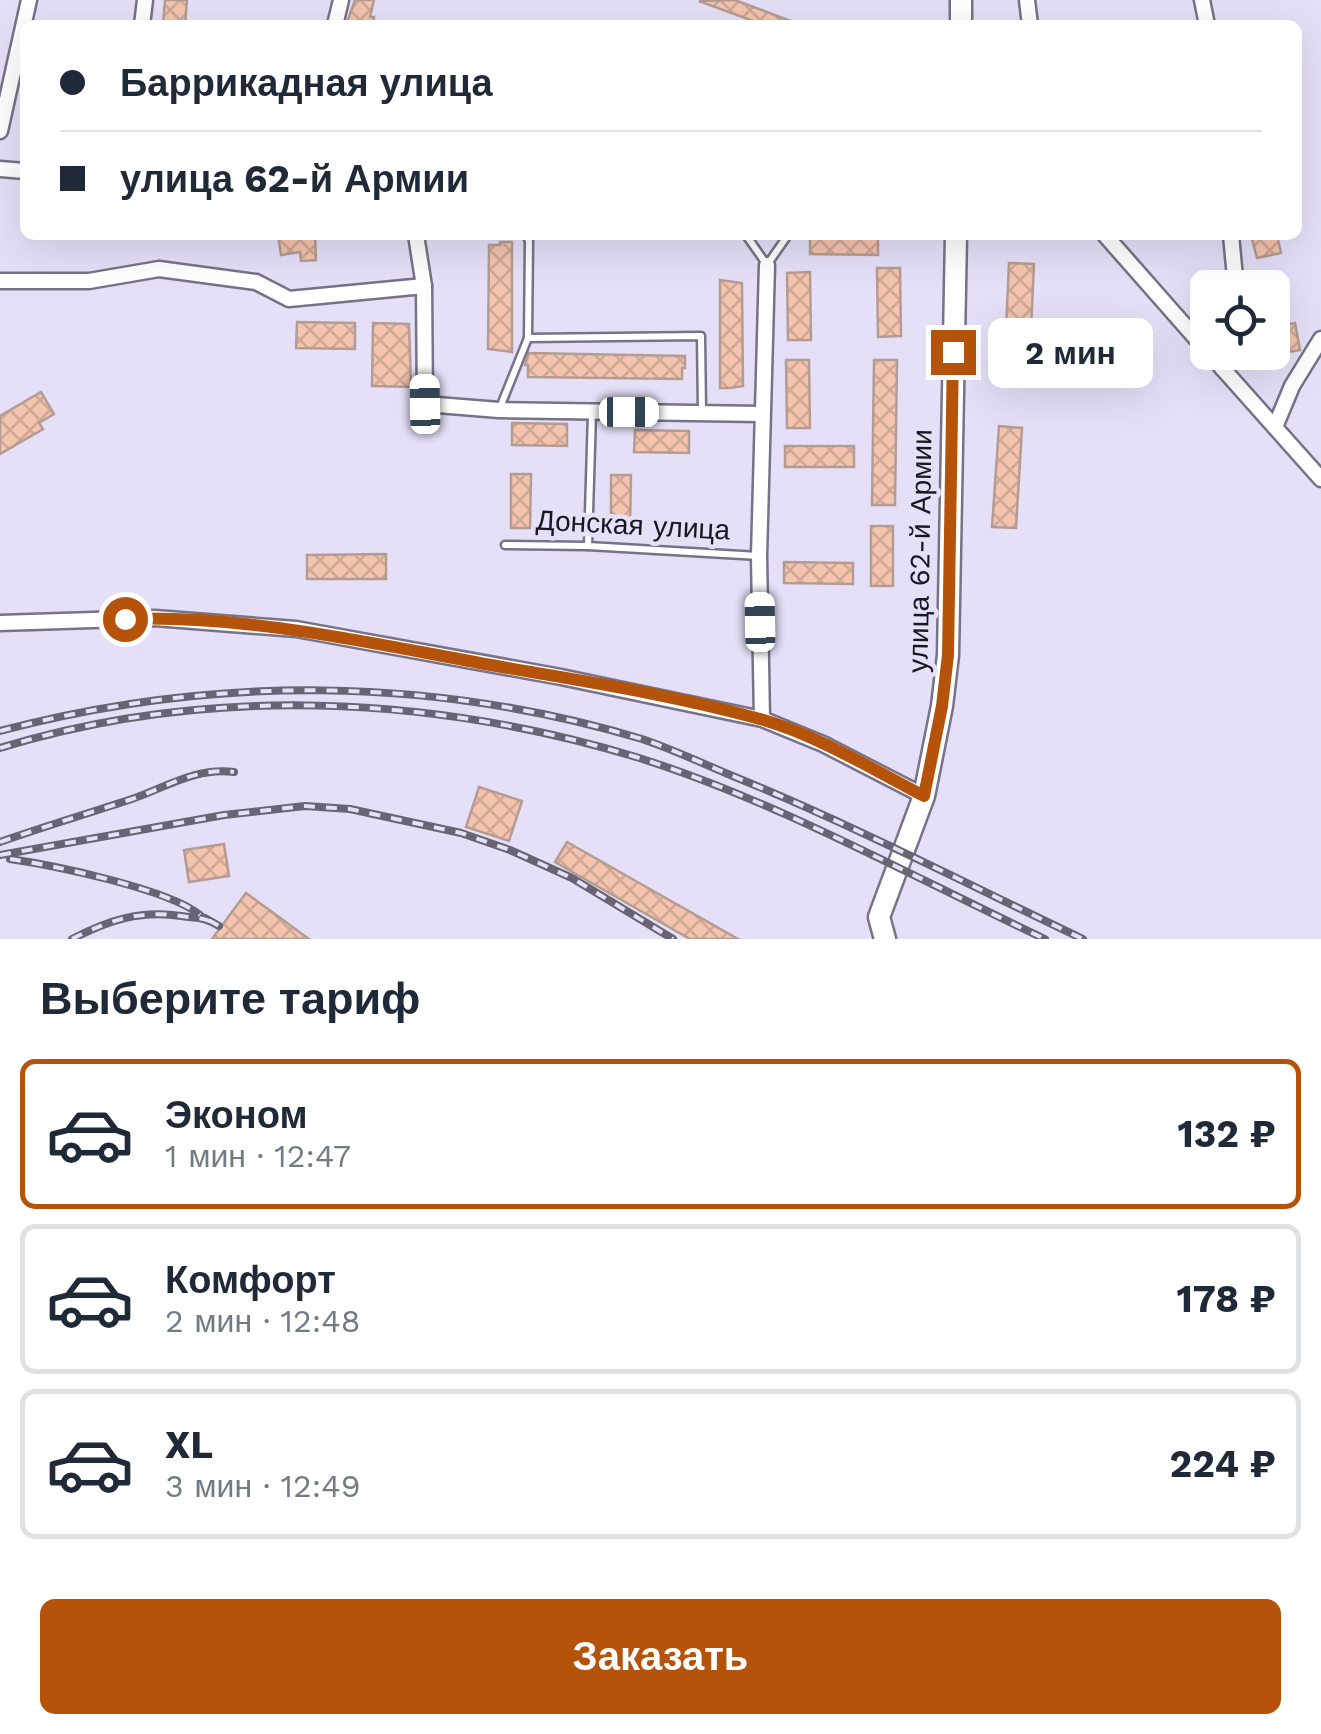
<!DOCTYPE html>
<html lang="ru">
<meta charset="utf-8">
<style>
body{margin:0;font-family:"Work Sans",sans-serif;background:#f6f6f7;color:#1f2937;height:100vh;display:flex;flex-direction:column;font-size:38px;white-space:nowrap}
*{box-sizing:border-box;margin:0}
p{font-size:32px;color:#747a83}
.icon{flex:none;width:55px;height:55px;fill:none;stroke:currentColor;stroke-width:2;stroke-linecap:round;stroke-linejoin:round}
.map{position:relative;height:939px;overflow:hidden}
.details{display:flex;flex-direction:column;background:#fff;flex:1}
.details>*{flex:none}
.guide{position:absolute;left:20px;top:20px;width:1282px;height:220px;border-radius:15px;box-shadow:0 10px 40px #0002;display:grid;align-content:center;height:220px;padding:0 40px;background:#fff}
.controls{position:absolute;left:1190px;top:270px;display:grid;gap:20px}
.controls a{display:grid;place-items:center;width:100px;height:100px;border-radius:15px;background:#fff;box-shadow:0 10px 40px #0002;font-size:50px}
.end{position:absolute;width:45px;height:45px;margin:-22px;border:12px solid #b45309;background:#fff;box-shadow:0 0 0 5px #fff}
.from{border-radius:50%}
.bubble{position:absolute;height:70px;border-radius:15px;background:#fff;box-shadow:0 10px 40px #0002;font-size:32px;font-weight:700;line-height:70px;text-align:center}
.car{position:absolute;width:30px;height:60px;margin:-30px -15px;border-radius:12px;box-shadow:0 0 8px 2px #0007;background:linear-gradient(#fff 24%,#345 0 40%,#fff 0 76%,#345 0 86%,#fff 0)}
.guide b{display:flex;align-items:center;gap:35px;height:95px;font-size:38px}
.guide b+b{border-top:2px solid #e0e1e3}
.guide i{width:25px;height:25px;background:#1f2937}
ul{padding:0;list-style:none}
li{display:flex;align-items:center;gap:30px;height:150px;margin:0 20px 15px;padding:0 20px;border:5px solid #e0e1e3;border-radius:15px}
li div{flex:1}
li b{display:block;font-size:38px}
li em{font-style:normal;font-weight:700}
li.on{border-color:#b45309}
li>.icon{width:90px;height:90px;stroke-width:1.5}
h2{padding:0 40px;font-size:45px;line-height:120px}
.cta{display:flex;gap:20px;margin-top:auto;padding:20px 40px}
.cta a{flex:1;height:115px;border-radius:15px;background:#b45309;color:#fff;font-size:40px;font-weight:700;line-height:115px;text-align:center}
.map>svg:first-child{display:block}
</style>
<div class="map">
<svg width="1321" height="939" viewBox="0 0 1321 939">
<defs>
<pattern id="building-cross-hatch" width="8" height="8" patternUnits="userSpaceOnUse" patternTransform="scale(2.5)"><rect width="8" height="8" fill="#f4c4af"/><path d="M0 0l8 8M0 8l8-8" fill="none" stroke="#d0a896"/></pattern>
</defs>
<rect width="100%" height="100%" fill="#e5e0f8"/>
<g fill="url(#building-cross-hatch)" stroke="#b59c92" stroke-width="2.5">
<polygon points="165,0 187,0 185,25 163,25"/>
<polygon points="355,0 374,0 370,17 374,17 373,25 346,25"/>
<polygon points="735,0 799,24 799,25 764,25 699,1"/>
<polygon points="278,235 315,235 316,260 301,261 300,252 281,255"/>
<polygon points="810,235 878,235 878,255 810,254"/>
<polygon points="1251,235 1277,235 1281,253 1257,258"/>
<polygon points="500,242 512,242 512,352 488,349 489,245 500,245"/>
<polygon points="1009,263 1034,264 1030,352 1005,351"/>
<polygon points="877,268 900,268 901,336 878,337"/>
<polygon points="810,272 811,340 788,340 787,273"/>
<polygon points="720,280 742,283 743,386 731,388 720,388"/>
<polygon points="297,322 355,323 355,349 296,348"/>
<polygon points="373,323 409,324 411,387 372,386"/>
<polygon points="1295,323 1300,350 1272,355 1272,327"/>
<polygon points="529,353 685,356 685,368 682,368 682,379 528,377 528,365 525,365"/>
<polygon points="786,360 809,360 810,428 787,428"/>
<polygon points="874,360 897,360 895,505 872,505"/>
<polygon points="41,392 54,414 39,423 43,429 0,454 0,416"/>
<polygon points="512,423 567,424 567,446 512,445"/>
<polygon points="999,426 1022,428 1016,528 992,527"/>
<polygon points="635,430 689,431 689,453 634,452"/>
<rect x="785" y="446" width="69" height="21"/>
<polygon points="511,474 531,474 530,528 511,528"/>
<polygon points="611,475 631,475 630,529 611,529"/>
<rect x="871" y="526" width="22" height="60"/>
<polygon points="386,554 386,579 307,579 307,555"/>
<polygon points="784,562 853,563 853,584 784,583"/>
<polygon points="479,787 522,801 509,841 466,827"/>
<polygon points="567,842 738,939 690,939 555,862"/>
<polygon points="224,844 229,876 189,882 184,850"/>
<polygon points="246,893 309,939 212,939"/>
</g>
<g fill="none" stroke-linecap="round" stroke-linejoin="round">
<g stroke="#777287" stroke-width="11">
<g id="lane">
<polyline points="526,235 529,241 528,338 701,336 702,412"/>
<polyline points="746,235 767,265 788,235"/>
<polyline points="499,410 528,338"/>
<polyline points="505,545 588,546 759,556"/>
<polyline points="588,546 592,413"/>
</g>
</g>
<g stroke="#777287" stroke-width="19">
<g id="street">
<polyline points="1027,0 1030,25"/>
<polyline points="1202,0 1207,25"/>
<polyline points="142,25 145,0"/>
<polyline points="335,25 341,0"/>
<polyline points="0,131 29,0"/>
<polyline points="0,169 25,171"/>
<polyline points="416,235 424,286 425,404 499,410 762,414"/>
<polyline points="1105,235 1208,352"/>
<polyline points="1231,235 1236,288"/>
<polyline points="0,281 89,281 159,269 256,282 289,299 424,286"/>
<polyline points="1208,352 1321,479"/>
<polyline points="1223,369 1239,352"/>
<polyline points="1275,427 1292,386 1321,339"/>
<polyline points="0,623 155,618 296,629 561,677 762,719 823,744 924,796"/>
<polyline points="762,719 759,556 767,265"/>
</g>
</g>
<g stroke="#777287" stroke-width="25">
<g id="secondary">
<polyline points="961,25 961,0"/>
<polyline points="885,939 879,917 924,796 942,706 948,655 956,235"/>
</g>
</g>
<use href="#lane" stroke="#fff" stroke-width="6"/>
<use href="#street" stroke="#fff" stroke-width="14"/>
<use href="#secondary" stroke="#fff" stroke-width="20"/>
<g stroke="#686473" stroke-width="8">
<g id="rail">
<path d="M0 731C213 675 431 676 642 739 675 750 708 766 740 779 857 827 969 885 1083 939"/>
<path d="M0 748C206 685 431 695 636 757 775 800 913 877 1045 939"/>
<path d="M0 842C43 827 86 814 129 800 165 788 195 767 234 772"/>
<polyline points="0,855 224,815 305,806 350,809 461,833 510,850 572,878 673,939"/>
<path d="M10 859C52 865 169 889 200 915"/>
<path d="M72 939C109 920 140 910 181 916 199 919 202 916 219 926L205 918"/>
</g>
</g>
<use href="#rail" stroke="#e5e0f8" stroke-width="4" stroke-dasharray="11" stroke-linecap="butt"/>
</g>
<g fill="none" stroke-linecap="round" stroke-linejoin="round">
<path stroke="#b45309" stroke-width="12" d="M125 619C246 615 366 642 485 664 576 680 670 694 760 719 817 735 872 769 924 796L942 706 948 655 953 352"/>
</g>
<g text-anchor="middle" dominant-baseline="central" stroke-width="9" stroke-linejoin="round" paint-order="stroke">
<g font-size="28" fill="#18161f" stroke="#e5e0f8">
<text transform="translate(633 525) rotate(3)">Донская улица</text>
<text transform="translate(920 551) rotate(-89)">улица 62-й Армии</text>
</g>
</g>
</svg>
<div class="controls">
<a><svg class="icon" aria-label="locate" viewBox="0 0 24 24"><circle cx="12" cy="12" r="6"/><path d="M12 2v4M12 18v4M2 12h4M18 12h4"/></svg></a>
</div>
<i class="end from" style="left:125px;top:619px"></i>
<i class="end" style="left:953px;top:352px"></i>
<div class="bubble" style="left:988px;top:318px;width:165px">2 мин</div>
<i class="car" style="left:425px;top:404px;rotate:359deg"></i>
<i class="car" style="left:629px;top:412px;rotate:90deg"></i>
<i class="car" style="left:760px;top:622px;rotate:359deg"></i>
<div class="guide">
<b><i class="from"></i>Баррикадная улица</b>
<b><i></i>улица 62-й Армии</b>
</div>
</div>
<section class="details">
<h2>Выберите тариф</h2>
<ul>
<li class="on"><svg class="icon" aria-label="car" viewBox="0 0 24 24"><path d="M5 17H2v-5l4-1 3-4h7l3 4 3 1v5h-3M9 17h6M6 11h13"/><circle cx="7" cy="17" r="2"/><circle cx="17" cy="17" r="2"/></svg><div><b>Эконом</b><p>1 мин · 12:47</p></div><em>132 ₽</em></li>
<li><svg class="icon" aria-label="car" viewBox="0 0 24 24"><path d="M5 17H2v-5l4-1 3-4h7l3 4 3 1v5h-3M9 17h6M6 11h13"/><circle cx="7" cy="17" r="2"/><circle cx="17" cy="17" r="2"/></svg><div><b>Комфорт</b><p>2 мин · 12:48</p></div><em>178 ₽</em></li>
<li><svg class="icon" aria-label="car" viewBox="0 0 24 24"><path d="M5 17H2v-5l4-1 3-4h7l3 4 3 1v5h-3M9 17h6M6 11h13"/><circle cx="7" cy="17" r="2"/><circle cx="17" cy="17" r="2"/></svg><div><b>XL</b><p>3 мин · 12:49</p></div><em>224 ₽</em></li>
</ul>
<div class="cta"><a>Заказать</a></div>
</section>
